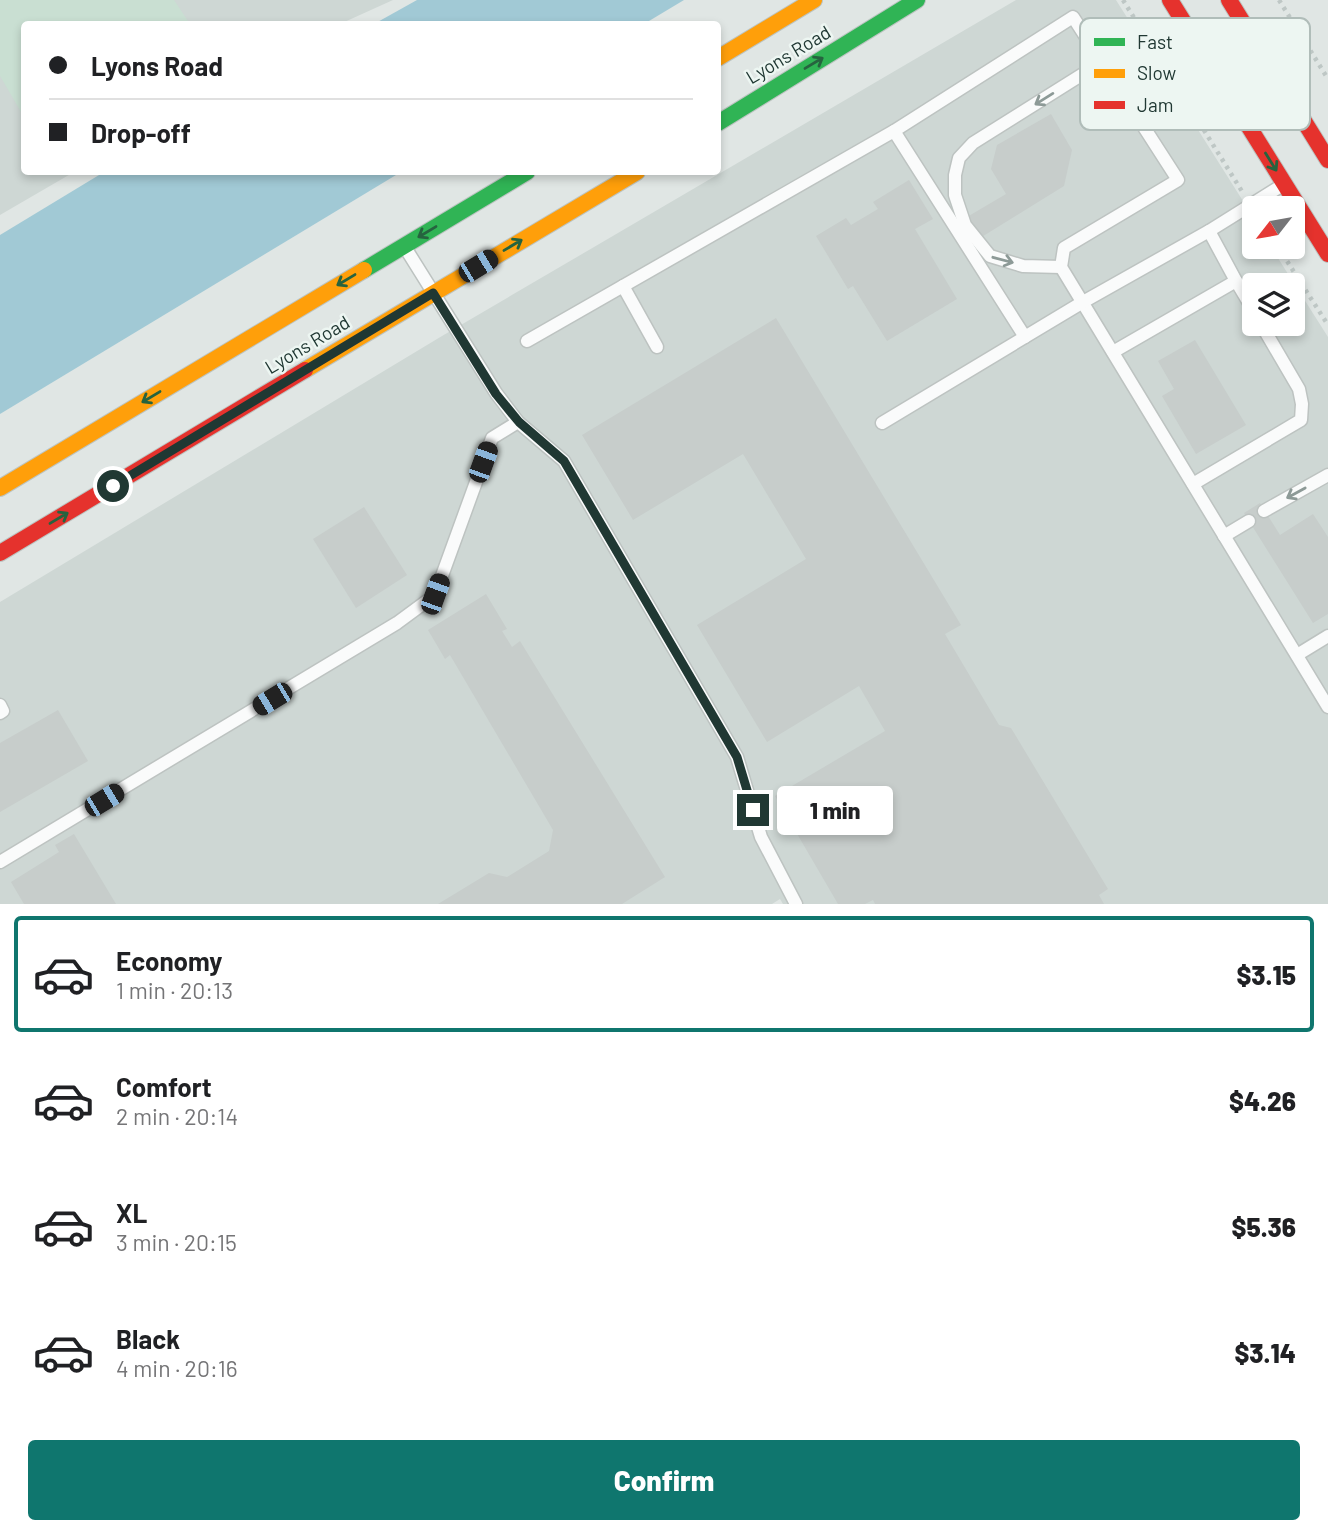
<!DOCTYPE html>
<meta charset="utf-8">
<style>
body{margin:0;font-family:Barlow,sans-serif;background:#f2f2f2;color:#202124;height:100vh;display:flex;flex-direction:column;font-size:26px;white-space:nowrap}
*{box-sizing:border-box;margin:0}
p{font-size:23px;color:#757577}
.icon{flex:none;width:38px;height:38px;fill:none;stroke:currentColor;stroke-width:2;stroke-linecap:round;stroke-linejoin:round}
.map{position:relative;height:904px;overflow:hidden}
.details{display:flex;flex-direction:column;background:#fff;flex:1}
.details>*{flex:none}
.top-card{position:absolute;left:21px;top:21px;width:700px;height:154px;border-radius:7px;box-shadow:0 4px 10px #0003;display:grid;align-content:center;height:154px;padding:0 28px;background:#fff}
.needle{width:46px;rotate:239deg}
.controls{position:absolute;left:1242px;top:196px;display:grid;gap:14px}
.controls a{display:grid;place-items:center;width:63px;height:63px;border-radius:7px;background:#fff;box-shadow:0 4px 10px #0003;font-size:35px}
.end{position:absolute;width:32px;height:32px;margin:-16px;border:9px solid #203833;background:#fff;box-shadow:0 0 0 4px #fff}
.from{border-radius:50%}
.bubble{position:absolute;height:49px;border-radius:7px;background:#fff;box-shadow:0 4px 10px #0003;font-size:23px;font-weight:800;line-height:49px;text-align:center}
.car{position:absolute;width:21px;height:42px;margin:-21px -10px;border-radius:9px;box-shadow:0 0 5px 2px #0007;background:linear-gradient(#222 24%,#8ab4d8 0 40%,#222 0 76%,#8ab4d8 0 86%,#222 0)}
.top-card b{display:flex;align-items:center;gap:24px;height:66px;font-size:26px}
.top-card b+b{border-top:2px solid #e0e0e0}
.top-card i{width:18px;height:18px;background:#202124}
ul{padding:12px 0 0;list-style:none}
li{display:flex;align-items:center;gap:21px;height:116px;margin:0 14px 10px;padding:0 14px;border:4px solid transparent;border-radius:7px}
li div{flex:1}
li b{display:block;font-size:26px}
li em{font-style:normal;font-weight:800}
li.on{border-color:#0f766e}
li>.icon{width:63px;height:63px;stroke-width:1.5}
.action{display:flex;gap:14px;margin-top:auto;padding:14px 28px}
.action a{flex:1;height:80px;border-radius:7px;background:#0f766e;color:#fff;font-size:28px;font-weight:800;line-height:80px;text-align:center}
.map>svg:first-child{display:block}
</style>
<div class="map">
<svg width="1328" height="904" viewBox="0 0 1328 904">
<rect width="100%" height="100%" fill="#e0e6e4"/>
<g fill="#ced7d4" fill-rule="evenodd">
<polygon points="0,0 393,0 340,24 24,24 24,172 74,172 0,215"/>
<path d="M1016 0H1116L1255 220V247H1271L1328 337V904H783L780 899 772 904H0V602L442 336ZM1255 285H1293V324H1255Z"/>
</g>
<polygon fill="#c9dfd2" points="0,0 174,0 190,24 24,24 24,117 0,76"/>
<g fill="#a1c9d5">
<polygon points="417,0 684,0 644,24 374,24"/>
<polygon points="104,172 401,172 0,414 0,235"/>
</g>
<g fill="#c7cdcb">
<polygon points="1051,114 1072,150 1064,186 980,238 967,217 1006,194 991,169 997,145"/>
<polygon points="909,180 933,219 915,229 957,299 887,341 853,286 848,289 816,236 846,218 851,225 878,209 873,202"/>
<polygon points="776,318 961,625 945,634 999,725 1011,728 1108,889 1099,895 1104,904 875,904 873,900 865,904 838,904 775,796 885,731 859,686 767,742 697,625 806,559 743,454 633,520 582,435"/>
<polygon points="1195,340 1246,425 1196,454 1162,396 1174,389 1158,361"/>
<polygon points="1260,503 1280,535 1313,514 1328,537 1328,614 1313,623 1244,513"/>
<polygon points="364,507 407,575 356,608 313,539"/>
<polygon points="486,594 507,629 502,631 512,647 520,641 665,877 622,904 438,904 489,873 507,877 549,851 553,830 450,655 445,659 428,630"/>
<polygon points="58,710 88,761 0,812 0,743"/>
<polygon points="74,834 116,904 24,904 11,882 59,852 55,845"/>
</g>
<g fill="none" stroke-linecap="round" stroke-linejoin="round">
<g stroke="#bdc3c1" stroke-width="15">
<g id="lane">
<polyline points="894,131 1073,17 1178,180 1064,248 1061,267 1328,707"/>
<polyline points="1209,231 1236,281"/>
<polyline points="406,249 496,393 518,422 564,461 737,757 761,837 796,904"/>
<polyline points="1061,267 1023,266 990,256 965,225 955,195 955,175 959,158 973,143 1102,62"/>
<polyline points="623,286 657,347"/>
<polyline points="527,341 894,131 1025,337"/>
<polyline points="1113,352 1236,281 1255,313"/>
<polyline points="882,423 1083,302 1209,231 1281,186"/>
<polyline points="1193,484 1301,420 1302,404 1299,389 1261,324"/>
<polyline points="1264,511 1328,475"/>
<polyline points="1224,536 1249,521"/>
<polyline points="1297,655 1328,636"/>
<polyline points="0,705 3,711 0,713"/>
<polyline points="0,862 397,623 435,595 492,438 518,422"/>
</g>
</g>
<g stroke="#bcc4c1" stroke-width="18">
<g id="fast">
<polyline points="718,123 917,0"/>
<polyline points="364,270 527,172"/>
</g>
</g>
<g stroke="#bcc4c1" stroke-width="18">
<g id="slow">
<polyline points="718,58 814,0"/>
<polyline points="305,370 637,172"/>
<polyline points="0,488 364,270"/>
</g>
</g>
<g stroke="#bcc4c1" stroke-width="18">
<g id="jam">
<polyline points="1170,0 1328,254"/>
<polyline points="1229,0 1328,160"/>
<polyline points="0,553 305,370"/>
</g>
</g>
<g stroke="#bec7c5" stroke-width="4.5" stroke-dasharray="3.5 5" stroke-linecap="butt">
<polyline points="1123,0 1243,193"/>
<polyline points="1279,0 1328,79"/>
<polyline points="1278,247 1328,325"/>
</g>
<use href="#lane" stroke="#fafbfb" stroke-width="12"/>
<use href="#fast" stroke="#30b455" stroke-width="16"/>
<use href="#slow" stroke="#ff9f0a" stroke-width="16"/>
<use href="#jam" stroke="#e5322d" stroke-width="16"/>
</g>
<defs><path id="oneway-shaft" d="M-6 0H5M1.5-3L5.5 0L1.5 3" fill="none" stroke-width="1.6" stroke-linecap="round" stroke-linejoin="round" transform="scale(1.75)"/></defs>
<g stroke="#26633f">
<use href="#oneway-shaft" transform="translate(814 63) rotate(-31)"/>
<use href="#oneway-shaft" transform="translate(1271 162) rotate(58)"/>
<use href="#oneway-shaft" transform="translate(427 232) rotate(149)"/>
<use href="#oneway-shaft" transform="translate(513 245) rotate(-31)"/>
<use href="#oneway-shaft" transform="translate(346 280) rotate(149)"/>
<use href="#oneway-shaft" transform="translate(151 397) rotate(149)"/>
<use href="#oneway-shaft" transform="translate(59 518) rotate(-31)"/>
</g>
<g stroke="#8d9a97">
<use href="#oneway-shaft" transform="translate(1044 99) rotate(148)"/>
<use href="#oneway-shaft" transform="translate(1003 260) rotate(15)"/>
<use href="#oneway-shaft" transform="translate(1296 493) rotate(151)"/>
</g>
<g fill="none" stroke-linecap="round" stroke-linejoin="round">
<polyline stroke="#203833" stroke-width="9" points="113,486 433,293 496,394 519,422 564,461 737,757 753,810"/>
</g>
<g text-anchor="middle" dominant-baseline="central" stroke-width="5" stroke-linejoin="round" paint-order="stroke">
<g font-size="19" fill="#203833" stroke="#edf6f2">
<text transform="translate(788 54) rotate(-31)">Lyons Road</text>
<text transform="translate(307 344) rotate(-31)">Lyons Road</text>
</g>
</g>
<rect x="1080" y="18" width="230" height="112" rx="10" fill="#edf6f2" stroke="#b0bdb9" stroke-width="2"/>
<rect x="1094" y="38" width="31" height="8" fill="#30b455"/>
<rect x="1094" y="69" width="31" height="9" fill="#ff9f0a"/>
<rect x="1094" y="101" width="31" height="8" fill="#e5322d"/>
<g font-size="19" fill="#203833">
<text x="1137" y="49">Fast</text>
<text x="1137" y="80">Slow</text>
<text x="1137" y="112">Jam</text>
</g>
</svg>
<div class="controls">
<a><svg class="needle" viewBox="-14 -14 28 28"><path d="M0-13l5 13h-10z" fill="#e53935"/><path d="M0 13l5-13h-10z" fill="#757577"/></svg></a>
<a><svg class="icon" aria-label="layers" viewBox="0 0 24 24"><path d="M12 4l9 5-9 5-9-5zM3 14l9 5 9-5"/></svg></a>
</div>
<i class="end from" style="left:113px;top:486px"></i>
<i class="end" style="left:753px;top:810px"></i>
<div class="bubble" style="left:777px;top:786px;width:116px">1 min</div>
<i class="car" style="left:478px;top:266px;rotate:59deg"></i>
<i class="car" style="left:483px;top:462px;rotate:20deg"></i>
<i class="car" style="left:435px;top:594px;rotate:20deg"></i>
<i class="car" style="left:272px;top:699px;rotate:239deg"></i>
<i class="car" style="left:104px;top:800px;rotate:59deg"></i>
<div class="top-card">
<b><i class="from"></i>Lyons Road</b>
<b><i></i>Drop-off</b>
</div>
</div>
<section class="details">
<ul>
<li class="on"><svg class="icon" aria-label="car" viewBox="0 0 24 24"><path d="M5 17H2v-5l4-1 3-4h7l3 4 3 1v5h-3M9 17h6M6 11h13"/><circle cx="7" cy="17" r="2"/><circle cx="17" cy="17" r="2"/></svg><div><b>Economy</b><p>1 min · 20:13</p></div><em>$3.15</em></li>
<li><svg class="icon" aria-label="car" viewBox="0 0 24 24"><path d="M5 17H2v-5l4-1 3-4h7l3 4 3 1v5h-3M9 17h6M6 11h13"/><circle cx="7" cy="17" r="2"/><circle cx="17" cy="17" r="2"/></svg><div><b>Comfort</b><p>2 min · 20:14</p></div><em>$4.26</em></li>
<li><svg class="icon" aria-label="car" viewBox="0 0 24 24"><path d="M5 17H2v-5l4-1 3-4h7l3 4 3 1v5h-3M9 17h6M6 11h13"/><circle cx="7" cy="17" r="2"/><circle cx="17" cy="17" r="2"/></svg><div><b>XL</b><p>3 min · 20:15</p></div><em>$5.36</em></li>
<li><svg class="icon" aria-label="car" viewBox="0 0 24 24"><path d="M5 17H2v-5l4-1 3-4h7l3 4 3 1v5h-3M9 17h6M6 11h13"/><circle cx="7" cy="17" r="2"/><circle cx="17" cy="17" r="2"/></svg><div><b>Black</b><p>4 min · 20:16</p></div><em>$3.14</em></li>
</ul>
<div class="action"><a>Confirm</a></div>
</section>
